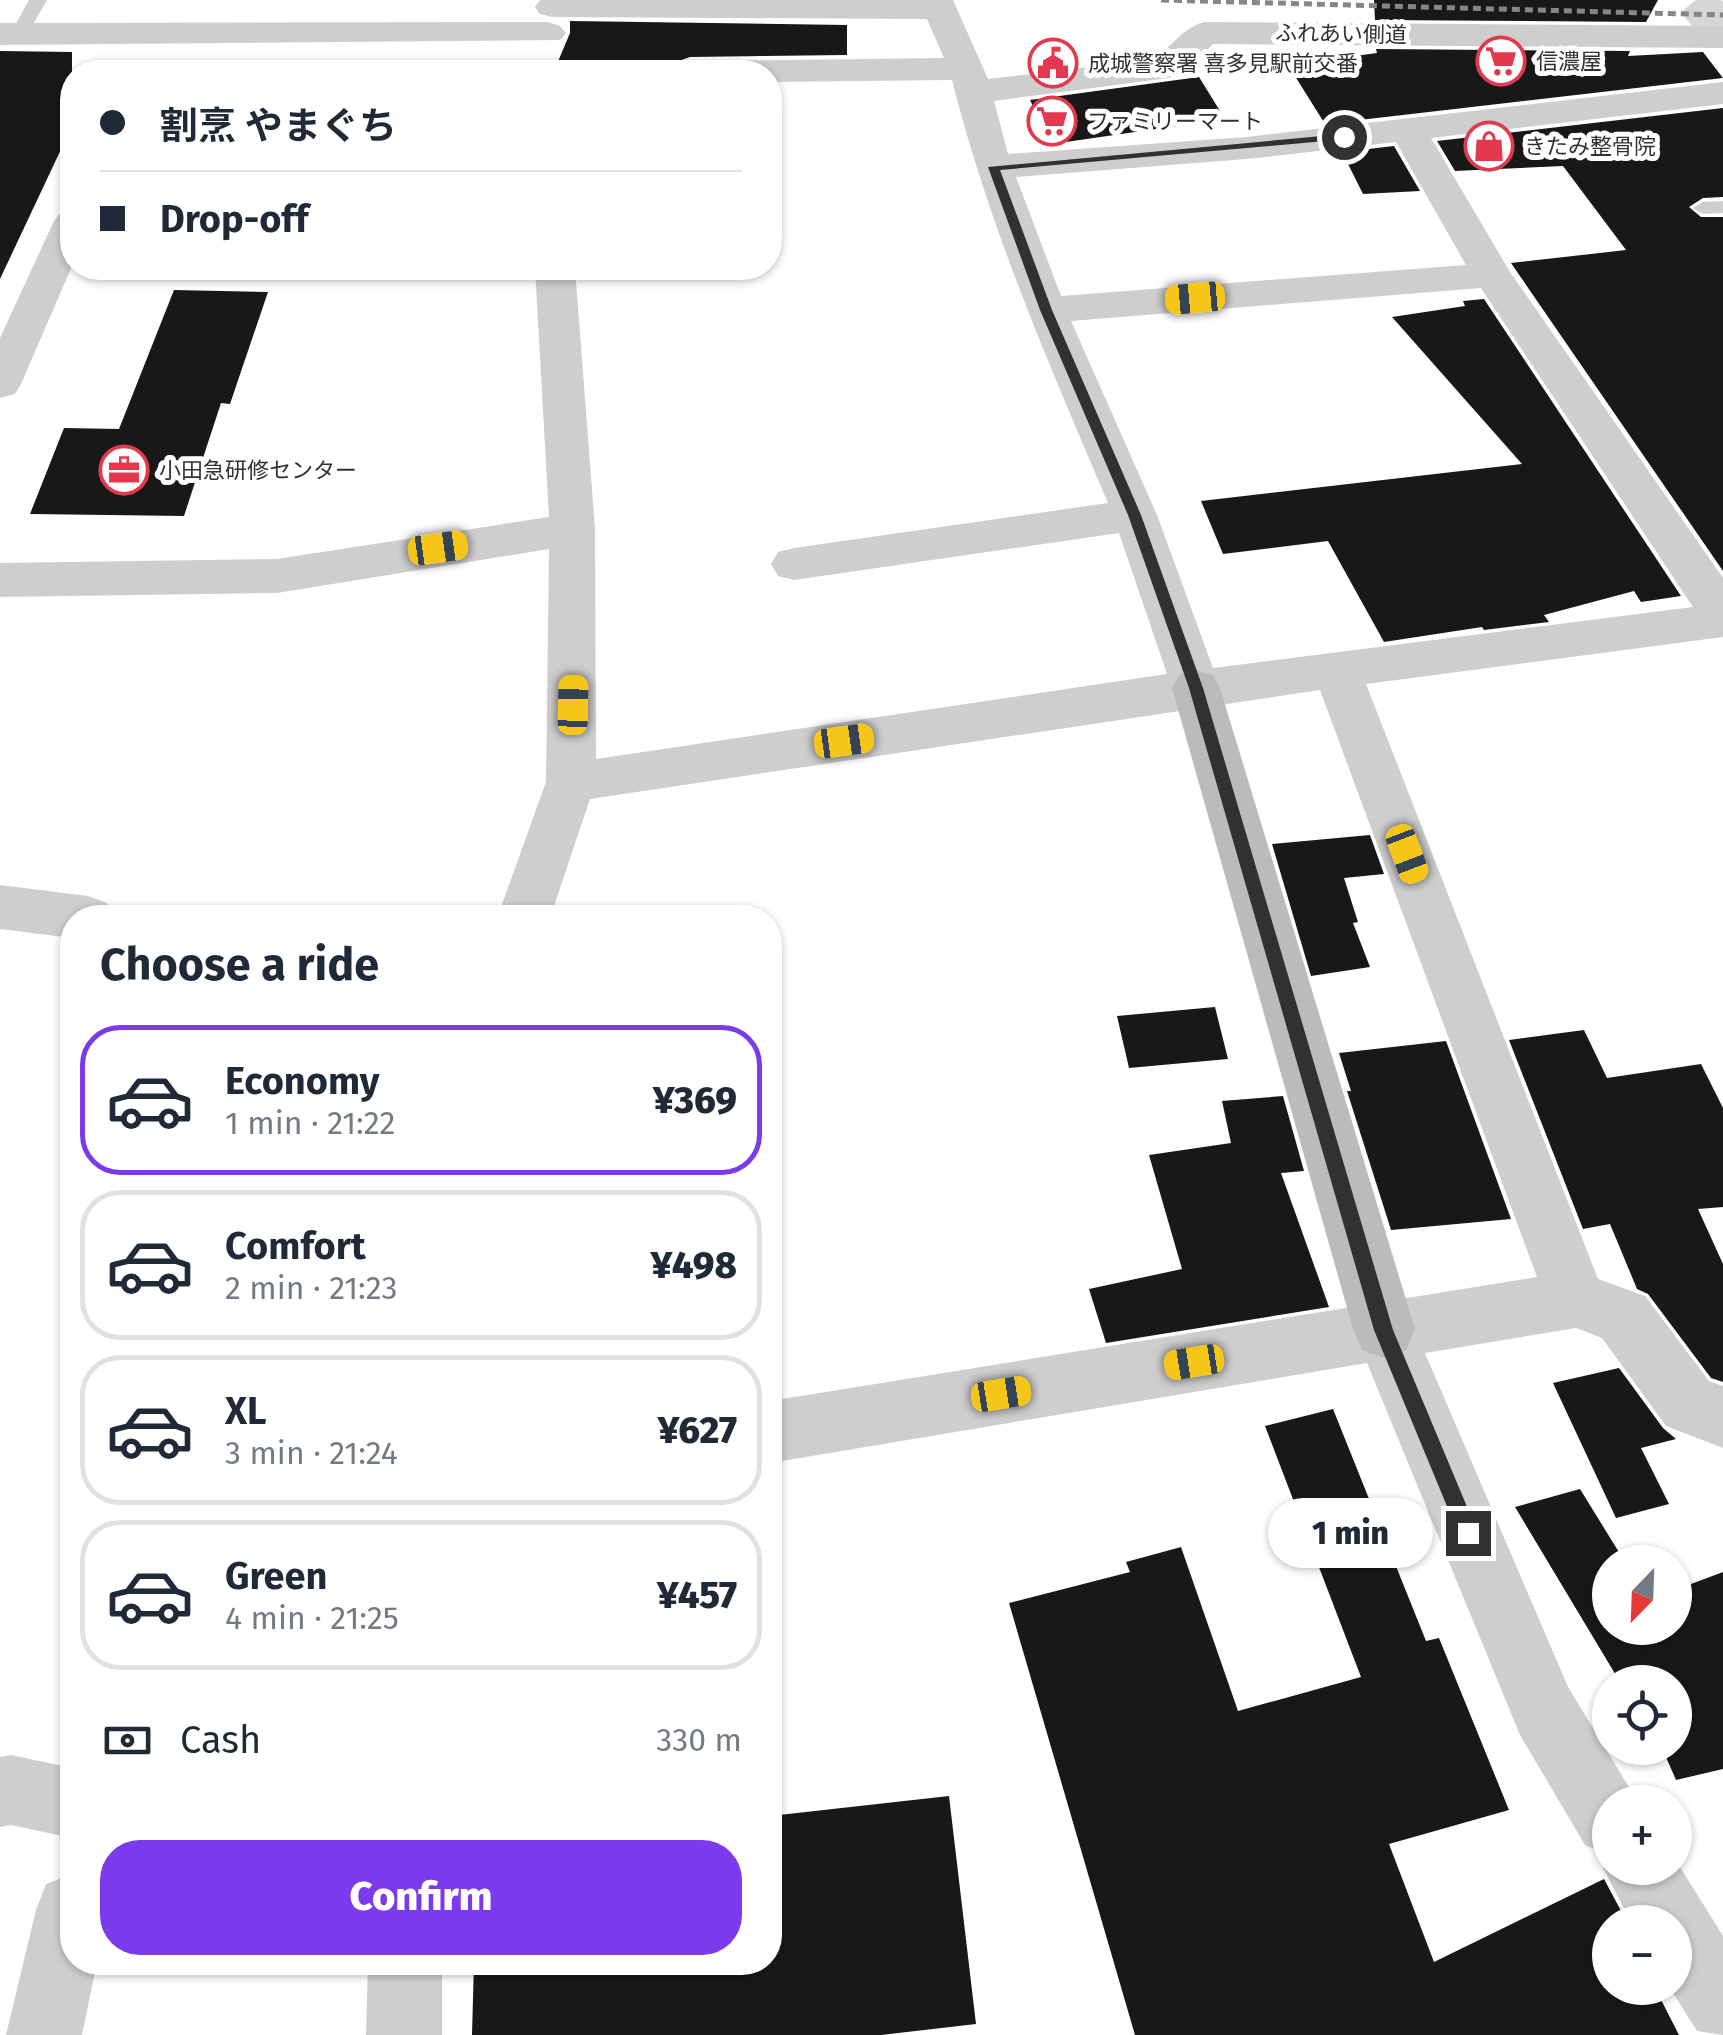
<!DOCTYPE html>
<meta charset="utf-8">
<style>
body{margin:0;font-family:"Fira Sans","Noto Sans JP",sans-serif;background:#f2f2f3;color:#1f2937;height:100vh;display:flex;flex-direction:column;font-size:38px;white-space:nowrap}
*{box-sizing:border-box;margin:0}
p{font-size:32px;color:#747a83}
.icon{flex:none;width:55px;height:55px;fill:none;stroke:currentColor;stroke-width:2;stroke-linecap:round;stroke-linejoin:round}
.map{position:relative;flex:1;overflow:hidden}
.drawer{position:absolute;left:60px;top:905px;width:722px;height:1070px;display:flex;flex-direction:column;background:#fff;border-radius:40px;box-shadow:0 2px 8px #0004}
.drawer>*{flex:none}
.top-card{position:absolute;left:60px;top:60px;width:722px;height:220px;border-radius:40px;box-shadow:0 2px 8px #0004;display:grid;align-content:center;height:220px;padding:0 40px;background:#fff}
.needle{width:65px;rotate:203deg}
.fabs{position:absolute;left:1592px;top:1545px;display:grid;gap:20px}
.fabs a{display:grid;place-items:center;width:100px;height:100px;border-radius:50%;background:#fff;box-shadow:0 2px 8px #0004;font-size:50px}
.end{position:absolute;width:45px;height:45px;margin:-22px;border:12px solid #313131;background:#fff;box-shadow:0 0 0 5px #fff}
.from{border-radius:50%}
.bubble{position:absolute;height:70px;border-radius:35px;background:#fff;box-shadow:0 2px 8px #0004;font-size:32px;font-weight:800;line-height:70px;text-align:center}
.car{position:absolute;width:30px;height:60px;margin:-30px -15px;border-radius:12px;box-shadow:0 0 8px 2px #0007;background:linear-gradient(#f5c518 24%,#345 0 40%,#f5c518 0 76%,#345 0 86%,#f5c518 0)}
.top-card b{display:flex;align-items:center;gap:35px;height:95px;font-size:38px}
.top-card b+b{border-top:2px solid #e0e1e3}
.top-card i{width:25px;height:25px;background:#1f2937}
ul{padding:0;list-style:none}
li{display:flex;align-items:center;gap:30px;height:150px;margin:0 20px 15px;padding:0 20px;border:5px solid #e0e1e3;border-radius:40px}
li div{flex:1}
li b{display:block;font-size:38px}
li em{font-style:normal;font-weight:800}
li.current{border-color:#7c3aed}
li>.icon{width:90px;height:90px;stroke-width:1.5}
h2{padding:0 40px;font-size:45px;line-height:120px}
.pay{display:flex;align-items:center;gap:25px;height:110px;padding:0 40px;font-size:38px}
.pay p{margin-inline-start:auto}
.action{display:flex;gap:20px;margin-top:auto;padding:20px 40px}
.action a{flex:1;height:115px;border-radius:40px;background:#7c3aed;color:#fff;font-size:40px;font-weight:800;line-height:115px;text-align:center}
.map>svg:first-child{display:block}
</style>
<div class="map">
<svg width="1723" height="2035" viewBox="0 0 1723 2035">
<rect width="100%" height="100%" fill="#fff"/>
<g fill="#181818">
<polygon points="1374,0 1658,0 1646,22 1375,20"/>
<polygon points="570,21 847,25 847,55 690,57 673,63 619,63 588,69 557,64 570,33"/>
<polygon points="1376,49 1630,51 1628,56 1703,52 1723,78 1325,124 1288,65 1377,53"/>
<polygon points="0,51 72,52 72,126 0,279"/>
<polygon points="1199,77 1225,119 1052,144 1030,100"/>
<polygon points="1723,108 1723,197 1703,198 1689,207 1701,217 1723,217 1723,571 1511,263 1626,250 1563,166 1455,171 1437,141"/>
<polygon points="1394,146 1420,191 1363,194 1342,152"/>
<polygon points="174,290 268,292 230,404 221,403 184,516 30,514 64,428 119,429"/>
<polygon points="1484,299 1681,596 1641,602 1634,591 1544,615 1549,622 1484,630 1482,627 1384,642 1328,541 1223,554 1201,501 1522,464 1392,317 1465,306 1463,301"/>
<polygon points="1370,835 1384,874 1344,878 1358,922 1353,923 1370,967 1311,976 1272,844"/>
<polygon points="1215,1007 1228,1059 1129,1068 1117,1016"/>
<polygon points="1584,1030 1607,1078 1701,1064 1723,1108 1723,1207 1698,1209 1723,1264 1723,1382 1711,1378 1648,1294 1637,1289 1610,1224 1583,1229 1509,1040"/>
<polygon points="1446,1041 1511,1219 1391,1230 1347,1091 1351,1091 1339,1053"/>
<polygon points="1283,1096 1304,1171 1281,1173 1329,1307 1106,1343 1089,1289 1182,1269 1149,1155 1231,1143 1222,1101"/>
<polygon points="1619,1368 1663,1428 1676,1439 1641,1448 1669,1504 1616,1518 1553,1383"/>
<polygon points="1333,1409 1426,1641 1439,1638 1509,1810 1389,1844 1434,1962 1604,1879 1627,1922 1610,1922 1610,1988 1655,1988 1679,2035 1135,2035 1009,1603 1130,1572 1126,1562 1181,1547 1238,1711 1361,1677 1265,1426"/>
<polygon points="1580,1489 1625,1562 1610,1562 1610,1628 1675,1628 1675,1590 1723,1572 1723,1769 1676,1780 1662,1748 1675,1748 1675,1682 1620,1682 1515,1507"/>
<polygon points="949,1796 976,2024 881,2035 472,2035 474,1962 770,1962 770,1816"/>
</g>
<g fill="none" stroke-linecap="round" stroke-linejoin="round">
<polyline stroke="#d6d6d6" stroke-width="39" stroke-dasharray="39 20" stroke-linecap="butt" points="1696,0 1723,33"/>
<g fill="#cecece" fill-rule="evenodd">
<polygon points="29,0 47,0 25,38 13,38 10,34"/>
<polygon points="1723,201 1723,213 1703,214 1693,208 1703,202"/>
</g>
<g fill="#cecece" fill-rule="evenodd">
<path d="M540 0H953L988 79 1149 60C1170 51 1181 28 1204 22L1723 26V48L1213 44 1188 70 1169 78 994 101 1008 154 1247 137 1723 82V104L1431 138 1510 272 1723 578V637L1366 684 1598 1279 1645 1296 1709 1381 1723 1386V1448L1666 1426 1602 1338 1576 1328 1425 1353 1568 1687 1638 1802H1610V1868H1675V1859L1723 1936V2035L1697 2031 1670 1988H1675V1922H1631L1603 1868 1608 1855 1585 1845 1520 1735 1367 1363 770 1463V1401L1537 1277 1320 690 590 799 550 918H497L546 782 549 549 277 593 0 597V563L277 559 549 517 535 268H575L595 529 596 759 1167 674 1119 533 794 580 778 576 771 564 778 552 794 548 1108 503C1049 364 989 227 952 80L770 82V72H672L677 64 690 61 944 58 927 19 552 17 540 14 535 7ZM1396 142 1466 265 1061 296 1016 177 1247 159ZM1481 288 1693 607 1213 668 1157 515 1071 321Z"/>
<polygon points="548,22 560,26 566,33 560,40 0,45 0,23"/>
<polygon points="72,211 72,266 21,384 15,394 0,398 0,338 53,223 58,215"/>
<polygon points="0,885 88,896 107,903 114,918 72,918 72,938 0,929"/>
<polygon points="11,1755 72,1768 72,1838 11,1825 0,1827 0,1757"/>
<polygon points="72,1874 72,1962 97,1962 82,2035 6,2035 36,1910 46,1884"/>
<polygon points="368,1962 442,1962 442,2035 366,2035"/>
</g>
<polygon fill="#bbb" fill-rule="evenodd" points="1196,670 1213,675 1220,688 1415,1329 1406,1350 1384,1358 1362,1350 1353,1329 1172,688 1179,675"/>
<polyline stroke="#868686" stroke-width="5" stroke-dasharray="8 5" stroke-linecap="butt" points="1161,0 1723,15"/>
</g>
<polygon fill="#313131" points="1344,134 1348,139 1000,170 1052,310 1141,515 1203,688 1393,1330 1478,1533 1468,1542 1461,1540 1374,1330 1189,688 1128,515 1040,310 988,167"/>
<defs>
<g id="supermarket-ring" transform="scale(2.5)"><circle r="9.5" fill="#fff" stroke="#e2394f" stroke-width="1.5"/><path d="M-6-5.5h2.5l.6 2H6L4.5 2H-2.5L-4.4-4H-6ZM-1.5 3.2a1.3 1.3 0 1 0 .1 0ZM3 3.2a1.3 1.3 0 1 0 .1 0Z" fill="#e2394f"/></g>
<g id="civic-ring" transform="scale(2.5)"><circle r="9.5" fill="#fff" stroke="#e2394f" stroke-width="1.5"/><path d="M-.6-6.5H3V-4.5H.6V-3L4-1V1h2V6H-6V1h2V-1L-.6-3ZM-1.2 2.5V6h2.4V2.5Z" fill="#e2394f"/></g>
<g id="shop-ring" transform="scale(2.5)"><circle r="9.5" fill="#fff" stroke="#e2394f" stroke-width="1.5"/><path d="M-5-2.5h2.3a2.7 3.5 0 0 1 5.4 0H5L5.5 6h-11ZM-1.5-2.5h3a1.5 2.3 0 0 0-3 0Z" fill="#e2394f"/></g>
<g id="office-ring" transform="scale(2.5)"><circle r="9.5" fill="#fff" stroke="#e2394f" stroke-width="1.5"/><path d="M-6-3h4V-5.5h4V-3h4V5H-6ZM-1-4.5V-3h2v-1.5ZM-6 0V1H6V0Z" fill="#e2394f"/></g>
</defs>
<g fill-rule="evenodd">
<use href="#supermarket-ring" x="1501" y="61"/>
<use href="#civic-ring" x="1053" y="63"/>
<use href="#supermarket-ring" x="1052" y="121"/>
<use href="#shop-ring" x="1489" y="146"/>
<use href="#office-ring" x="124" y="470"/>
</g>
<g text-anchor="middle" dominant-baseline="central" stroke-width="10" stroke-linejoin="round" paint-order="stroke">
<g font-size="22" fill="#313131" stroke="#fff">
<text transform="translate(1341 34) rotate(1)">ふれあい側道</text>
</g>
<g font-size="22" fill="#313131" stroke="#fff" text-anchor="start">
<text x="1536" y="61">信濃屋</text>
<text x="1088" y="63">成城警察署 喜多見駅前交番</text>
<text x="1087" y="121">ファミリーマート</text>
<text x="1524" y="146">きたみ整骨院</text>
<text x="159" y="470">小田急研修センター</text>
</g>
</g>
</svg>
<div class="fabs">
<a><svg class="needle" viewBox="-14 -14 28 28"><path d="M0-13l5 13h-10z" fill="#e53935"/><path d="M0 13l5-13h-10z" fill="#747a83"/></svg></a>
<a><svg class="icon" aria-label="locate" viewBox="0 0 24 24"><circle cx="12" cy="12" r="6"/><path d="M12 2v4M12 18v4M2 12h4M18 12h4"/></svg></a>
<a>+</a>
<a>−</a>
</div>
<i class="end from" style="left:1344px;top:137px"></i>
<i class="end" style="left:1468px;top:1533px"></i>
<div class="bubble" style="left:1268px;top:1498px;width:165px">1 min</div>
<i class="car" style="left:1195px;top:298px;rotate:265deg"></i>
<i class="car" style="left:438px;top:548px;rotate:82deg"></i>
<i class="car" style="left:573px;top:705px;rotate:1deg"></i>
<i class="car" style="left:844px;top:741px;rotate:82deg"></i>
<i class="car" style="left:1407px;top:854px;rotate:159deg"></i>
<i class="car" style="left:1194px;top:1362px;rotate:261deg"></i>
<i class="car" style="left:1001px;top:1394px;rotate:81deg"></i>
<div class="top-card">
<b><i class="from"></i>割烹 やまぐち</b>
<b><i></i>Drop-off</b>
</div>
<section class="drawer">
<h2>Choose a ride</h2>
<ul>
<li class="current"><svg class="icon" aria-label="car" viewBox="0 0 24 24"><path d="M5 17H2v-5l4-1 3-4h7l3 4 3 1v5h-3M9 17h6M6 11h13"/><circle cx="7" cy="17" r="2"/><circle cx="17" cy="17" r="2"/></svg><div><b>Economy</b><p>1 min · 21:22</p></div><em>¥369</em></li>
<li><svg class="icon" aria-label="car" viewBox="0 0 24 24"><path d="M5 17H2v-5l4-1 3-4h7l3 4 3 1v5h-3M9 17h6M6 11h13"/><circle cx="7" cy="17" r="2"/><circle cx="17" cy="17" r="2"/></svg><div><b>Comfort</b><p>2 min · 21:23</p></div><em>¥498</em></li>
<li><svg class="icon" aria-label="car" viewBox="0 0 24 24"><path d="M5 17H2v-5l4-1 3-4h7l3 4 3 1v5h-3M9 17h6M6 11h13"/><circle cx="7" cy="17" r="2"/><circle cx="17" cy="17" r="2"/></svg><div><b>XL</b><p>3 min · 21:24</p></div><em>¥627</em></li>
<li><svg class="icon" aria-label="car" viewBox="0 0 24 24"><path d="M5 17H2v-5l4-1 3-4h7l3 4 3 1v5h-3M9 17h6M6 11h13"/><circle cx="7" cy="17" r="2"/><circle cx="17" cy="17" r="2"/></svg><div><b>Green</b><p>4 min · 21:25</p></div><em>¥457</em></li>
</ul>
<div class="pay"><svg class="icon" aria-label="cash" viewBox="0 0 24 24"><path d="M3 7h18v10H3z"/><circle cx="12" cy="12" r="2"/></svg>Cash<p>330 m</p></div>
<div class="action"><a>Confirm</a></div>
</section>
</div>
